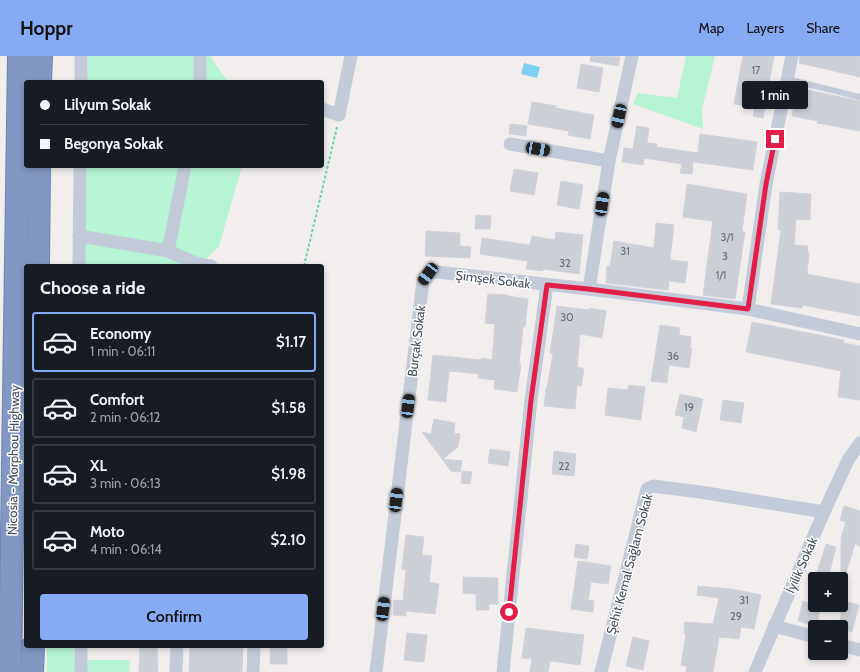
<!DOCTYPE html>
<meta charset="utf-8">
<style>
body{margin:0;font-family:Cabin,sans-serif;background:#242831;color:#f1f3f6;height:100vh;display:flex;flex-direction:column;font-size:15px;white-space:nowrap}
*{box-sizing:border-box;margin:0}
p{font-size:13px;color:#9ea1a6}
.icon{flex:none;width:22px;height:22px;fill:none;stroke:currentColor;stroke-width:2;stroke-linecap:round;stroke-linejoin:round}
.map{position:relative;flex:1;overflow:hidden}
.details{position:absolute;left:24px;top:208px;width:300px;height:384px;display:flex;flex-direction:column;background:#171b24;border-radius:4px;box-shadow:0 2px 6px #0003}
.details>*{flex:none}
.top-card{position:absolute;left:24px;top:24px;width:300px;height:88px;border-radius:4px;box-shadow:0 2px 6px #0003;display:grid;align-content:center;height:88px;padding:0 16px;background:#171b24}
.buttons{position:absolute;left:808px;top:516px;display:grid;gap:8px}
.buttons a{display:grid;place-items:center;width:40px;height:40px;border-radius:4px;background:#171b24;box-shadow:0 2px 6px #0003;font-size:20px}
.end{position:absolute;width:18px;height:18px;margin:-9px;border:5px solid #e11d48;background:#fff;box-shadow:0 0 0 2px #fff}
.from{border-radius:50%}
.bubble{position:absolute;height:28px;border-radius:4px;background:#171b24;box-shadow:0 2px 6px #0003;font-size:13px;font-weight:600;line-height:28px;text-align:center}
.car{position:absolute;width:12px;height:24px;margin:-12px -6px;border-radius:5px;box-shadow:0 0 3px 1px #0007;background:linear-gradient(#222 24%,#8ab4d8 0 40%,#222 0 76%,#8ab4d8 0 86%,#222 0)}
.top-card b{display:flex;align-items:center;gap:14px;height:38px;font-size:15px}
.top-card b+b{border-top:1px solid #363941}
.top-card i{width:10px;height:10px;background:#f1f3f6}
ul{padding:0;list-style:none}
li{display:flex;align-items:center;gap:12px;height:60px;margin:0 8px 6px;padding:0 8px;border:2px solid #363941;border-radius:4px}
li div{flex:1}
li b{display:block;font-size:15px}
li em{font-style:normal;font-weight:600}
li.selected{border-color:#87aaf4}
li>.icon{width:36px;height:36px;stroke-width:1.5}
h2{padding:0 16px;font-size:18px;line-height:48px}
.cta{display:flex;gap:8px;margin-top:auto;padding:8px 16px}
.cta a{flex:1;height:46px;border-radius:4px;background:#87aaf4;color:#111;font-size:16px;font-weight:600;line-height:46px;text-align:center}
header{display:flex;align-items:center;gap:24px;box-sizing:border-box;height:56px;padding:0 20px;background:#87aaf4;color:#111}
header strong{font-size:19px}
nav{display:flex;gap:22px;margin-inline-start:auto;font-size:14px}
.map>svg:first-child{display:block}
</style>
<header>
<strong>Hoppr</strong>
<nav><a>Map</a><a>Layers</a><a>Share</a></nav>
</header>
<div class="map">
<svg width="860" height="616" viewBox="0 0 860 616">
<rect width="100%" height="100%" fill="#f1eeed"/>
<g fill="#b7f3d5">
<polygon points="88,0 210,0 228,26 87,26"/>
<polygon points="686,0 715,0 702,53 703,73 633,48 638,37 677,42"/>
<polygon points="84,110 242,110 219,190 199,210 81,210"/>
<polygon points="47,590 74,590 74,604 130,604 129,616 47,616"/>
</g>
<polygon fill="#7fcff5" points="524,7 540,11 537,22 521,18"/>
<g fill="#cccfd6" stroke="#d1d3da">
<polygon points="591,0 620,1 618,10 590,5"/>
<polygon points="743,0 774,0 763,62 753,60 755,51 734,48"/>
<polygon points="800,0 860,0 860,21 799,7"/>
<polygon points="581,8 603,12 599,36 577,32"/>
<polygon points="798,32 860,45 860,75 817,67 818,65 792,60"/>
<polygon points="532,46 556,50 556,52 594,59 590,83 568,79 569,75 528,68"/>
<polygon points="510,68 527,70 526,80 509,78"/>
<polygon points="637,70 649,72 647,87 657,88 657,91 698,97 700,78 757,86 753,114 693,106 692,118 680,117 682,108 644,102 643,109 622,106 624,92 633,93"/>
<polygon points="514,113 538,117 534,139 510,135"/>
<polygon points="561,125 583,129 579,153 557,149"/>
<polygon points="687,128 747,138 742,175 745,176 735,243 703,239 713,165 683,161"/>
<polygon points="780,136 811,138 810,164 796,163 794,189 808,190 807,196 809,196 807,218 860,228 860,260 802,249 802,252 771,248 781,174 778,174"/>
<polygon points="476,159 491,160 490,173 475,173"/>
<polygon points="656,167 674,169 670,204 688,206 685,227 669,225 668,234 606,227 607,210 610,210 614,185 654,192"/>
<polygon points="426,175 460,177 460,190 471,191 470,202 425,200"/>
<polygon points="556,176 583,179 579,218 543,213 543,215 526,213 528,205 480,198 482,182 530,189 532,180 555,184"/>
<polygon points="488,238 508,239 508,240 528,243 525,271 523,271 519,308 521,308 517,336 494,333 495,324 478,322 479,318 449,315 446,346 428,344 433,299 481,304 481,302 492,304 495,268 485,267"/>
<polygon points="557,250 589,254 589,252 606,255 602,282 580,278 577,311 584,313 581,330 577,329 575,353 544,350 546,332 547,332 553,298 550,297"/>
<polygon points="752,266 844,284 843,287 860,290 860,344 838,341 841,315 746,296"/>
<polygon points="660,269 680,272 679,279 691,281 690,292 692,292 689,312 669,309 667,327 651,325"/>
<polygon points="629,329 645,331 641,364 605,359 608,332 628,334"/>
<polygon points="680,338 703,343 696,376 682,372 684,361 675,359"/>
<polygon points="723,344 744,347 741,367 720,364"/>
<polygon points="434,363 455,367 454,377 460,378 458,391 443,403 462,405 460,416 451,415 422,376 431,378"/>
<polygon points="490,393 510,396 508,410 488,407"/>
<polygon points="554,395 576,398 574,420 552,418"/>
<polygon points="462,415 472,416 470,428 461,427"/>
<polygon points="844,450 860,455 860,490 855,488 843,526 841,525 841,482 846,466 840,464"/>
<polygon points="406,479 424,481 422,499 432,500 429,526 439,528 435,558 406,555 406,560 393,559 394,544 403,545 406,514 402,513"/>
<polygon points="576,488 589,490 587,503 574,501"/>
<polygon points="826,488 836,491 828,523 815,523"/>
<polygon points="578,505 611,510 608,528 591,526 588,544 594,545 593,556 571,553"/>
<polygon points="463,521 498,522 498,548 489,548 489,554 476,554 476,538 463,537"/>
<polygon points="698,530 732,533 761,539 754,573 741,571 739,583 719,581 713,616 686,616 687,610 681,609 686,578 684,577 685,566 713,568 719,542 697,539"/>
<polygon points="841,544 859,549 852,576 838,571 841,561"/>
<polygon points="803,545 815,549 821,550 816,570 798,565"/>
<polygon points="526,572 584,579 580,609 550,605 548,616 530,616 532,603 522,602"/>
<polygon points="407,577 427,579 424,606 404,604"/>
<polygon points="633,581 649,585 643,614 626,610"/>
<polygon points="140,590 157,590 158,616 139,616"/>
<polygon points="190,590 243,590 242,616 189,616"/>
<rect x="270" y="590" width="17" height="18"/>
</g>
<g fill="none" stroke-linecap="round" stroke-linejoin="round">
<g stroke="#6b83ae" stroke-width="24">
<g id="highway">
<polyline points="40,26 41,0"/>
<polyline points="38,210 39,110"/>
<polyline points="10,616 19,0"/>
<polyline points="32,616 33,590"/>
</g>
</g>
<polyline stroke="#6bd5ad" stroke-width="2" stroke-dasharray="3 2" stroke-linecap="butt" points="304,210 337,71"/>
<polyline stroke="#c2cbd7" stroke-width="6" points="787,23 860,41"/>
<g stroke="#c2cbd7" stroke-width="13">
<polyline points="81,26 81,0"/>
<polyline points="200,26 200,0"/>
<polyline points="322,53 339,59 351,0"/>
<polyline points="510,88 609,105"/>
<polyline points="79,180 168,195 198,208 211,210"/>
<polyline points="168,195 185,110"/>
<polyline points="79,210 80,110"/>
<polyline points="589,233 609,105 632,0"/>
<polyline points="748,253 766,128 792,0"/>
<polyline points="774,570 815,581"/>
<polyline points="841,589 860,594"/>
<polyline points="81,616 81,590"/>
<polyline points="176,616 177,590"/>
<polyline points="253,616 254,590"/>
<polyline points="376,616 423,225 428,217 437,216 589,233 748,253 860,278"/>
<polyline points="503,616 531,344 547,229"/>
<polyline points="601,616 647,433 653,430 700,436 824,456"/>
<polyline points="755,616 824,456 848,404 860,387"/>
</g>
<use href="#highway" stroke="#8098c2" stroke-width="22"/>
</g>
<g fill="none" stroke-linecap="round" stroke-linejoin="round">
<polyline stroke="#e11d48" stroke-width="5" points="509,556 531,344 547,229 588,233 748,253 766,128 775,83"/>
</g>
<g text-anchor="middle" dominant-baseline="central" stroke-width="3" stroke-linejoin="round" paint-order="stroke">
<g font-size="11" fill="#666e7b">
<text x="756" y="14">17</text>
<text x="727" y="181">3/1</text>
<text x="625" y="195">31</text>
<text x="725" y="200">3</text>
<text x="565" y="207">32</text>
<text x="721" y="219">1/1</text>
<text x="567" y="261">30</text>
<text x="673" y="300">36</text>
<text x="689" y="351">19</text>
<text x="564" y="410">22</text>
<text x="744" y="544">31</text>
<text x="736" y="560">29</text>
</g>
<g font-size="13" fill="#444e5d" stroke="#fff">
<text transform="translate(493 223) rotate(7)">Şimşek Sokak</text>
<text transform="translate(416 285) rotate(-83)">Burçak Sokak</text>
<text transform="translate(13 404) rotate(-89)">Nicosia - Morphou Highway</text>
<text transform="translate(629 508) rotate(-75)">Şehit Kemal Sağlam Sokak</text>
<text transform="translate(801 509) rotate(-66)">İyilik Sokak</text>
</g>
</g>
</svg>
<div class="buttons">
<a>+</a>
<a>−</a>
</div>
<i class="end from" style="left:509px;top:556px"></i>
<i class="end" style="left:775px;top:83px"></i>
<div class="bubble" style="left:742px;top:25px;width:66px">1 min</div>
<i class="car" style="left:619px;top:60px;rotate:192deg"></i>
<i class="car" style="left:538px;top:93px;rotate:100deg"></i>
<i class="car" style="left:602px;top:148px;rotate:9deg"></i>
<i class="car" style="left:428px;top:218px;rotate:216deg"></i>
<i class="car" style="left:408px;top:350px;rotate:7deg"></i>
<i class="car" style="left:396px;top:444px;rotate:7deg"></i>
<i class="car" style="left:383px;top:553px;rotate:7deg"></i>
<div class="top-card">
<b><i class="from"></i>Lilyum Sokak</b>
<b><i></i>Begonya Sokak</b>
</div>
<section class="details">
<h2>Choose a ride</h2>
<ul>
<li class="selected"><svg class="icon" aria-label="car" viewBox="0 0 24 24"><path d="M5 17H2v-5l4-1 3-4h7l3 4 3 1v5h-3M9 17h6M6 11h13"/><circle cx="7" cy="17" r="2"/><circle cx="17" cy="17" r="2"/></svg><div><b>Economy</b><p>1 min · 06:11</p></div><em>$1.17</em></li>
<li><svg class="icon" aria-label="car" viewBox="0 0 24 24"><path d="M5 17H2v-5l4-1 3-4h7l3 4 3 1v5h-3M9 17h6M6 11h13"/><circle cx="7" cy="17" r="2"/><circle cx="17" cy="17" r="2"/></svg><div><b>Comfort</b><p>2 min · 06:12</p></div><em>$1.58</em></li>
<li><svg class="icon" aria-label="car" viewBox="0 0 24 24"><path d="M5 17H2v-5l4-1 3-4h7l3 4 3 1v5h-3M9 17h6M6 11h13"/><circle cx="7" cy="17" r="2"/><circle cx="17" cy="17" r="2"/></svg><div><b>XL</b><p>3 min · 06:13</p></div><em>$1.98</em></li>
<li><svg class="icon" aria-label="car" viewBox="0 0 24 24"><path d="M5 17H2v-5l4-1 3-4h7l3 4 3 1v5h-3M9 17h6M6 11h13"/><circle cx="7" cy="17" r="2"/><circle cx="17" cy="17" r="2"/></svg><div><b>Moto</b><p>4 min · 06:14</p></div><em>$2.10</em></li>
</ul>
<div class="cta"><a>Confirm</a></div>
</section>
</div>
